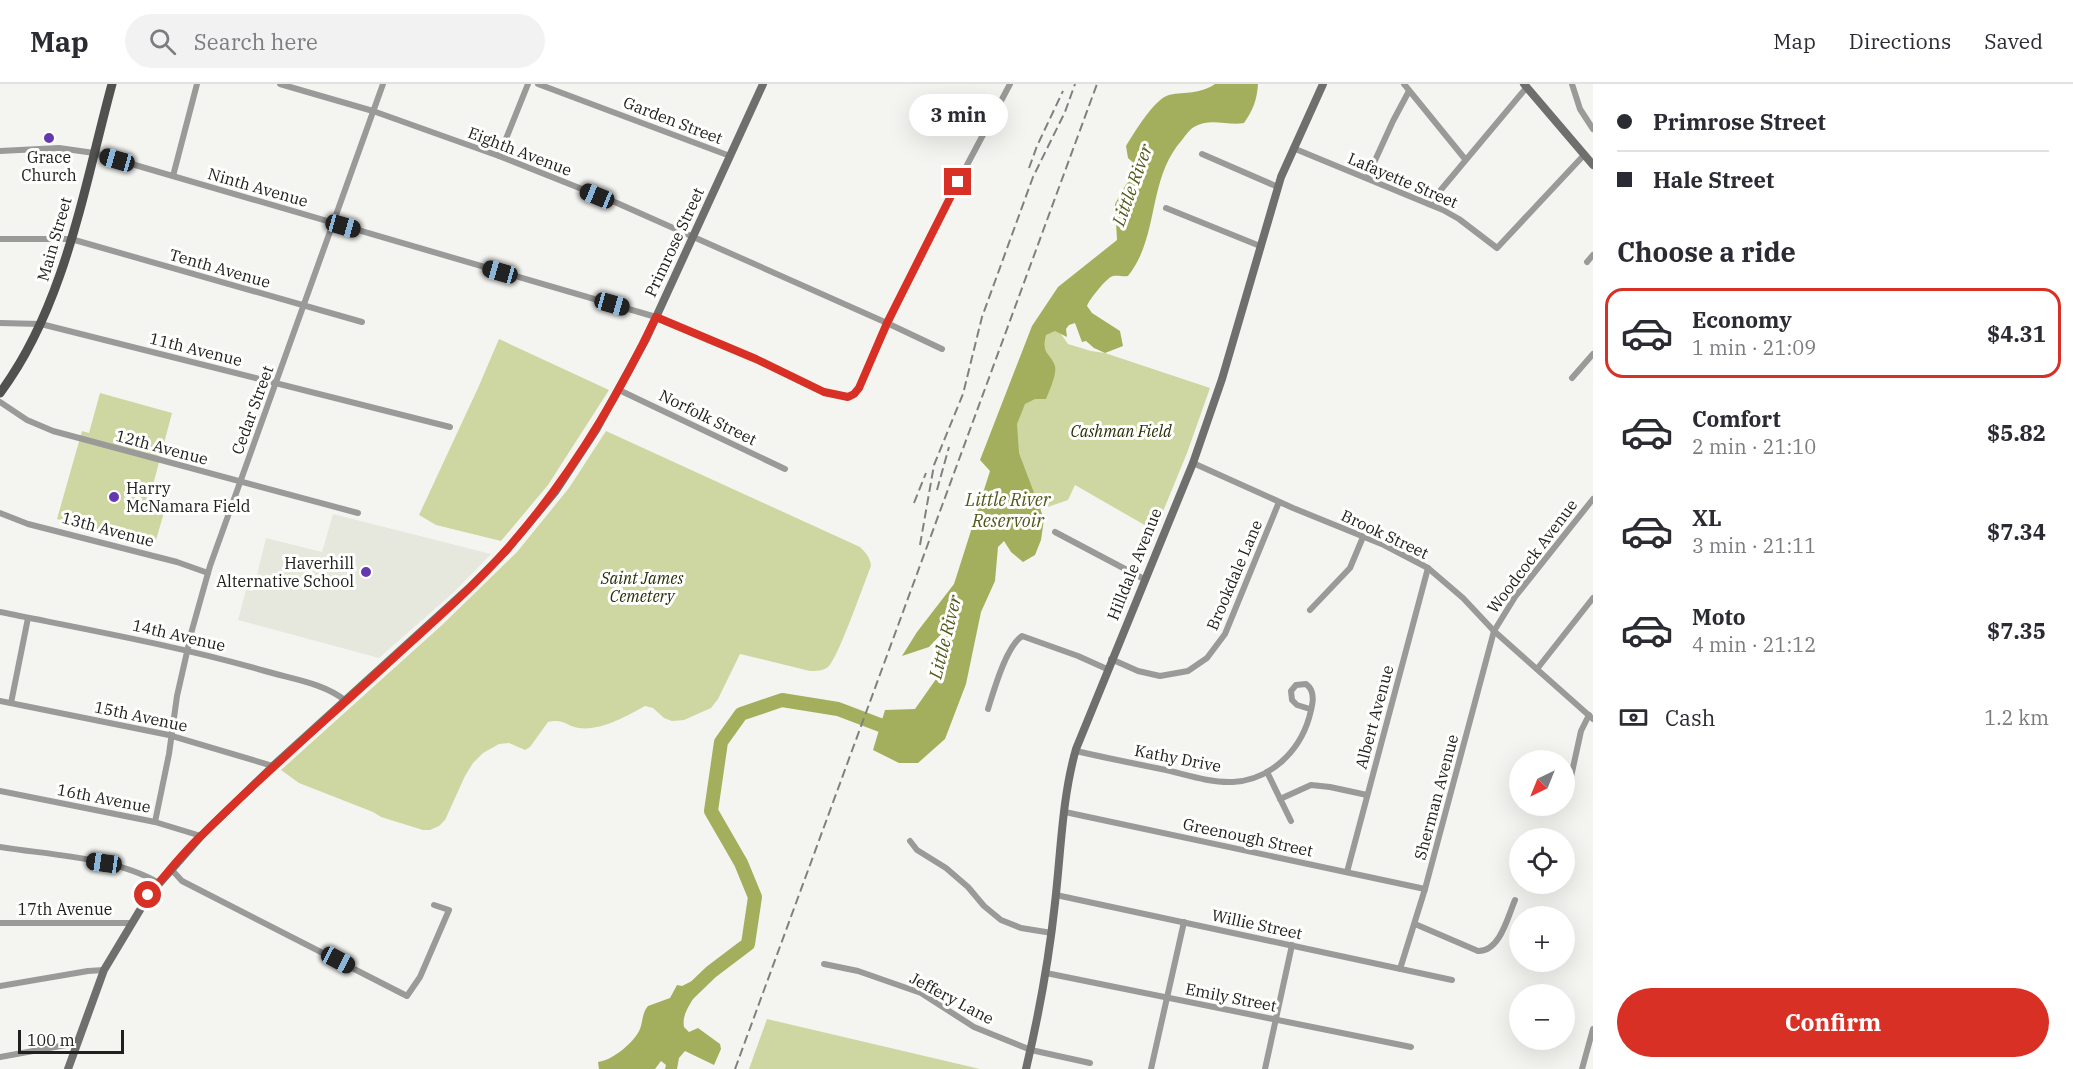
<!DOCTYPE html>
<meta charset="utf-8">
<style>
body{margin:0;font-family:"IBM Plex Serif",serif;background:#f2f2f3;color:#2b2b33;height:100vh;display:flex;flex-direction:column;font-size:22px;white-space:nowrap}
*{box-sizing:border-box;margin:0}
p{font-size:20px;color:#7c7c81}
.icon{flex:none;width:33px;height:33px;fill:none;stroke:currentColor;stroke-width:2;stroke-linecap:round;stroke-linejoin:round}
.map{position:relative;flex:1;overflow:hidden}
.sheet{display:flex;flex-direction:column;background:#fff;width:480px}
.sheet>*{flex:none}
.guide{display:grid;align-content:center;height:132px;padding:0 24px;background:#fff}
.needle{width:39px;rotate:223deg}
.buttons{position:absolute;left:1509px;top:666px;display:grid;gap:12px}
.buttons a{display:grid;place-items:center;width:66px;height:66px;border-radius:50%;background:#fff;box-shadow:0 6px 24px #0002;font-size:30px}
.scale{position:absolute;left:18px;bottom:15px;width:106px;box-sizing:border-box;padding-left:6px;border:3px solid #20201f;border-top:0;font-size:16px;line-height:21px;white-space:nowrap;color:#20201f;-webkit-text-stroke:4px #fffffe;paint-order:stroke}
.end{position:absolute;width:27px;height:27px;margin:-14px;border:8px solid #d93025;background:#fff;box-shadow:0 0 0 3px #fff}
.from{border-radius:50%}
.bubble{position:absolute;height:42px;border-radius:21px;background:#fff;box-shadow:0 6px 24px #0002;font-size:20px;font-weight:700;line-height:42px;text-align:center}
.car{position:absolute;width:18px;height:36px;margin:-18px -9px;border-radius:8px;box-shadow:0 0 4px 2px #0007;background:linear-gradient(#222 24%,#8ab4d8 0 40%,#222 0 76%,#8ab4d8 0 86%,#222 0)}
.guide b{display:flex;align-items:center;gap:21px;height:57px;font-size:22px}
.guide b+b{border-top:2px solid #e1e1e2}
.guide i{width:15px;height:15px;background:#2b2b33}
ul{padding:0;list-style:none}
li{display:flex;align-items:center;gap:18px;height:90px;margin:0 12px 9px;padding:0 12px;border:3px solid transparent;border-radius:18px}
li div{flex:1}
li b{display:block;font-size:22px}
li em{font-style:normal;font-weight:700}
li.active{border-color:#d93025}
li>.icon{width:54px;height:54px;stroke-width:1.5}
h2{padding:0 24px;font-size:27px;line-height:72px}
.pay{display:flex;align-items:center;gap:15px;height:66px;padding:0 24px;font-size:22px}
.pay p{margin-inline-start:auto}
.cta{display:flex;gap:12px;margin-top:auto;padding:12px 24px}
.cta a{flex:1;height:69px;border-radius:36px;background:#d93025;color:#fff;font-size:24px;font-weight:700;line-height:69px;text-align:center}
header{display:flex;align-items:center;gap:36px;box-sizing:border-box;height:84px;padding:0 30px;background:#fff;border-bottom:2px solid #e1e1e2}
header strong{font-size:28px}
nav{display:flex;gap:33px;margin-inline-start:auto;font-size:21px}
.search{width:420px;height:54px;background:#f2f2f3;display:flex;align-items:center;gap:15px;box-sizing:border-box;padding:0 21px;border-radius:33px;color:#7c7c81;font-size:22px}
main{display:flex;flex:1;min-height:0}
.map>svg:first-child{display:block}
</style>
<header>
<strong>Map</strong>
<div class="search"><svg class="icon" aria-label="search" viewBox="0 0 24 24"><circle cx="10" cy="10" r="6"/><path d="M15 15l6 6"/></svg>Search here</div>
<nav><a>Map</a><a>Directions</a><a>Saved</a></nav>
</header>
<main>
<div class="map">
<svg width="1593" height="985" viewBox="0 0 1593 985">
<rect width="100%" height="100%" fill="#f4f5f1"/>
<polygon fill="#e6e8dd" points="333,430 491,470 454,508 379,574 238,536 246,506 253,507 266,454 322,468"/>
<g fill="#ced7a1">
<polygon points="1056,243 1068,260 1091,267 1105,269 1210,304 1187,369 1155,447 1075,401 1068,416 1036,427 1023,404 1014,344 1039,263 1047,246"/>
<polygon points="499,255 609,306 548,401 501,457 436,441 419,431 478,304"/>
<polygon points="100,309 172,329 148,420 165,425 154,463 57,435 82,347 89,349"/>
<path d="M606 347 860 463C866 469 870 473 871 482 864 499 838 575 828 583 823 587 816 587 810 587L740 570 718 615 711 624 684 636 672 637 664 634 653 624 645 622C627 632 601 647 579 644 566 642 564 634 548 638L530 663 525 666 509 659 499 660 483 669 473 679 465 692 445 736 439 742 430 746H423L381 733 373 728 299 699 281 686 442 541 517 468 569 404Z"/>
<polygon points="767,935 980,985 749,985"/>
</g>
<g fill="#a4af5d">
<path d="M1215 0H1258C1257 16 1253 26 1244 39 1227 42 1210 33 1194 43 1190 45 1185 52 1182 56 1147 95 1160 152 1128 192 1122 193 1119 191 1113 192 1107 193 1089 216 1087 222L1092 229 1120 247 1123 262 1105 269 1094 264 1086 257 1082 258 1075 239 1069 241 1066 245 1067 253 1055 247 1046 251C1041 271 1050 268 1055 282 1057 291 1049 307 1046 315H1035L1025 320 1017 340 1019 369 1044 435 1041 456 1035 471 1023 478 1011 468 1004 457 998 463 995 497 981 528 966 600 945 655 918 679H899L873 666 885 626 915 625 941 588 947 544 929 563 902 572 917 548 954 500 990 387 980 376 1032 242 1058 203 1117 156 1115 120 1125 102 1138 87 1137 82 1128 74 1126 62C1134 49 1155 14 1169 11 1187 7 1198 11 1215 0Z"/>
<path d="M692 897 698 901C696 917 681 926 684 943L689 948 698 944 720 960 721 965 714 981 685 967 679 974 677 985H665L666 981 661 977 655 985H599L598 978C611 977 634 959 640 945 643 937 642 929 648 922L670 914 677 901 682 902Z"/>
</g>
<g fill="none" stroke-linecap="round" stroke-linejoin="round">
<polyline stroke="#a4af5d" stroke-width="14" points="684,914 711,888 748,860 755,813 741,779 711,727 721,658 741,630 782,616 838,625 896,647"/>
<g stroke="#9a9a99" stroke-width="6">
<polyline points="280,0 373,27 499,72 617,119 887,239 942,265"/>
<polyline points="538,0 730,72"/>
<polyline points="1404,0 1465,75"/>
<polyline points="1572,0 1580,25 1593,45"/>
<polyline points="1293,64 1443,126 1459,135 1497,164 1584,71"/>
<path d="M0 67 59 64 94 69 656 233 756 275 824 308 848 313 854 310 859 304C892 229 928 155 966 83"/>
<polyline points="1202,70 1278,103"/>
<polyline points="499,72 528,0"/>
<polyline points="967,81 1010,0"/>
<polyline points="173,92 197,0"/>
<polyline points="1367,94 1393,37 1409,7"/>
<polyline points="1429,120 1527,3"/>
<polyline points="1166,124 1260,162"/>
<polyline points="0,155 71,155 362,238"/>
<polyline points="1587,178 1593,171"/>
<polyline points="0,239 41,240 450,343"/>
<polyline points="1572,294 1593,270"/>
<polyline points="619,306 785,385"/>
<polyline points="0,318 27,336 53,347 358,429"/>
<polyline points="1193,379 1293,424 1384,461 1428,484 1463,514 1494,547 1593,635"/>
<polyline points="0,429 28,440 177,478 208,489"/>
<polyline points="1055,448 1144,495"/>
<polyline points="1310,526 1350,484 1363,453"/>
<path d="M0 528C89 546 178 562 265 587 292 595 324 599 346 617"/>
<polyline points="1111,575 1138,587 1160,592 1188,587 1207,574 1225,550 1279,418"/>
<polyline points="1537,585 1593,514"/>
<polyline points="0,617 169,651 273,682"/>
<polyline points="11,619 28,534"/>
<path d="M988 625C994 606 1006 563 1022 552L1078 572 1107 585"/>
<path d="M1076 667C1106 674 1136 680 1166 686 1187 691 1211 699 1233 698 1270 696 1299 668 1309 634 1312 623 1317 608 1306 600L1296 601 1291 607 1292 616 1297 621 1310 625"/>
<polyline points="1267,688 1291,737"/>
<polyline points="1569,702 1581,647 1589,631"/>
<polyline points="0,707 155,738 201,752"/>
<polyline points="1280,715 1311,701 1330,703 1367,711"/>
<polyline points="1065,728 1425,805"/>
<polyline points="155,738 169,670 177,612 192,546 210,482 383,0"/>
<polyline points="910,757 917,766 946,784 968,803 984,822 1001,836 1021,844 1052,849"/>
<path d="M0 763C50 771 115 773 159 799"/>
<polyline points="171,785 182,797 407,912 420,893 449,826 434,821"/>
<polyline points="1347,788 1428,484"/>
<polyline points="1056,811 1452,896"/>
<polyline points="0,839 130,839"/>
<path d="M1415 840 1478 867C1500 868 1508 832 1515 816"/>
<polyline points="824,880 858,887 921,909 974,943 1031,966 1090,979"/>
<polyline points="1400,885 1425,805 1494,547 1515,513 1593,415"/>
<polyline points="1046,889 1411,963"/>
<polyline points="0,902 88,887 104,886"/>
<polyline points="0,973 77,959"/>
<polyline points="1151,985 1184,838"/>
<polyline points="1265,985 1292,861"/>
<polyline points="1582,985 1593,945"/>
</g>
<g stroke="#6f706e" stroke-width="8">
<polyline points="1524,0 1593,81"/>
<polyline points="68,985 104,886 149,811 201,752 273,682 469,504 506,467 555,408 596,346 646,255 763,0"/>
<path d="M1026 985C1039 930 1049 875 1055 819 1061 767 1062 714 1076 665L1193 379 1222 295 1281 93 1323 0"/>
</g>
<path stroke="#51524f" stroke-width="9" d="M0 309C65 222 84 103 112 0"/>
<g stroke="#80807e" stroke-width="2" stroke-dasharray="9 4.5" stroke-linecap="butt">
<polyline points="1029,84 1037,62 1063,7"/>
<polyline points="937,406 949,363"/>
<polyline points="914,419 926,389"/>
<polyline points="920,461 934,381 963,310 982,233 1033,93 1065,28 1075,0"/>
<polyline points="735,985 1097,0"/>
</g>
</g>
<g fill="none" stroke-linecap="round" stroke-linejoin="round">
<path stroke="#d93025" stroke-width="8" d="M148 811C167 790 183 768 203 750 262 691 325 637 386 581 427 543 470 507 507 465 569 395 616 317 656 233L756 275 824 308 848 313 854 310 859 304 887 239 958 98"/>
</g>
<g fill="#6438b0" stroke="#fffffe" stroke-width="2">
<circle cx="49" cy="54" r="6"/>
<circle cx="114" cy="413" r="6"/>
<circle cx="366" cy="488" r="6"/>
</g>
<g text-anchor="middle" dominant-baseline="central" stroke-width="6" stroke-linejoin="round" paint-order="stroke">
<g font-size="16" fill="#20201f" stroke="#fffffe">
<text transform="translate(673 36) rotate(21)">Garden Street</text>
<text transform="translate(520 67) rotate(21)">Eighth Avenue</text>
<text transform="translate(1403 96) rotate(23)">Lafayette Street</text>
<text transform="translate(258 103) rotate(16)">Ninth Avenue</text>
<text transform="translate(54 155) rotate(-74)">Main Street</text>
<text transform="translate(674 158) rotate(-65)">Primrose Street</text>
<text transform="translate(220 184) rotate(16)">Tenth Avenue</text>
<text transform="translate(196 265) rotate(14)">11th Avenue</text>
<text transform="translate(252 326) rotate(-70)">Cedar Street</text>
<text transform="translate(708 333) rotate(26)">Norfolk Street</text>
<text transform="translate(162 363) rotate(15)">12th Avenue</text>
<text transform="translate(108 445) rotate(15)">13th Avenue</text>
<text transform="translate(1385 450) rotate(25)">Brook Street</text>
<text transform="translate(1532 472) rotate(-53)">Woodcock Avenue</text>
<text transform="translate(1134 480) rotate(-68)">Hilldale Avenue</text>
<text transform="translate(1234 491) rotate(-67)">Brookdale Lane</text>
<text transform="translate(179 551) rotate(13)">14th Avenue</text>
<text transform="translate(141 632) rotate(12)">15th Avenue</text>
<text transform="translate(1374 633) rotate(-75)">Albert Avenue</text>
<text transform="translate(1178 674) rotate(11)">Kathy Drive</text>
<text transform="translate(1436 713) rotate(-75)">Sherman Avenue</text>
<text transform="translate(104 714) rotate(11)">16th Avenue</text>
<text transform="translate(1248 753) rotate(12)">Greenough Street</text>
<text x="65" y="825">17th Avenue</text>
<text transform="translate(1257 840) rotate(12)">Willie Street</text>
<text transform="translate(1231 913) rotate(11)">Emily Street</text>
<text transform="translate(952 914) rotate(28)">Jeffery Lane</text>
</g>
<g font-size="16" fill="#20201f" stroke="#fffffe">
<text x="49" y="73">Grace<tspan x="49" dy="18">Church</tspan></text>
<text x="126" y="404" text-anchor="start">Harry<tspan x="126" dy="18">McNamara Field</tspan></text>
<text x="354" y="479" text-anchor="end">Haverhill<tspan x="354" dy="18">Alternative School</tspan></text>
</g>
<g font-size="16" font-style="italic" fill="#292d08" stroke="#fffffe">
<text x="1121" y="347">Cashman Field</text>
<text x="642" y="494">Saint James<tspan x="642" dy="18">Cemetery</tspan></text>
</g>
<g font-size="18" font-style="italic" fill="#51581c" stroke="#fffffe">
<text transform="translate(1132 101) rotate(-70)">Little River</text>
<text x="1008" y="415">Little River<tspan x="1008" dy="21">Reservoir</tspan></text>
<text transform="translate(945 553) rotate(-76)">Little River</text>
</g>
</g>
</svg>
<div class="buttons">
<a><svg class="needle" viewBox="-14 -14 28 28"><path d="M0-13l5 13h-10z" fill="#e53935"/><path d="M0 13l5-13h-10z" fill="#7c7c81"/></svg></a>
<a><svg class="icon" aria-label="locate" viewBox="0 0 24 24"><circle cx="12" cy="12" r="6"/><path d="M12 2v4M12 18v4M2 12h4M18 12h4"/></svg></a>
<a>+</a>
<a>−</a>
</div>
<div class="scale">100 m</div>
<i class="end from" style="left:148px;top:811px"></i>
<i class="end" style="left:958px;top:98px"></i>
<div class="bubble" style="left:909px;top:10px;width:99px">3 min</div>
<i class="car" style="left:117px;top:76px;rotate:286deg"></i>
<i class="car" style="left:597px;top:112px;rotate:292deg"></i>
<i class="car" style="left:343px;top:142px;rotate:106deg"></i>
<i class="car" style="left:500px;top:188px;rotate:286deg"></i>
<i class="car" style="left:612px;top:220px;rotate:106deg"></i>
<i class="car" style="left:104px;top:779px;rotate:278deg"></i>
<i class="car" style="left:338px;top:876px;rotate:118deg"></i>
</div>
<section class="sheet">
<div class="guide">
<b><i class="from"></i>Primrose Street</b>
<b><i></i>Hale Street</b>
</div>
<h2>Choose a ride</h2>
<ul>
<li class="active"><svg class="icon" aria-label="car" viewBox="0 0 24 24"><path d="M5 17H2v-5l4-1 3-4h7l3 4 3 1v5h-3M9 17h6M6 11h13"/><circle cx="7" cy="17" r="2"/><circle cx="17" cy="17" r="2"/></svg><div><b>Economy</b><p>1 min · 21:09</p></div><em>$4.31</em></li>
<li><svg class="icon" aria-label="car" viewBox="0 0 24 24"><path d="M5 17H2v-5l4-1 3-4h7l3 4 3 1v5h-3M9 17h6M6 11h13"/><circle cx="7" cy="17" r="2"/><circle cx="17" cy="17" r="2"/></svg><div><b>Comfort</b><p>2 min · 21:10</p></div><em>$5.82</em></li>
<li><svg class="icon" aria-label="car" viewBox="0 0 24 24"><path d="M5 17H2v-5l4-1 3-4h7l3 4 3 1v5h-3M9 17h6M6 11h13"/><circle cx="7" cy="17" r="2"/><circle cx="17" cy="17" r="2"/></svg><div><b>XL</b><p>3 min · 21:11</p></div><em>$7.34</em></li>
<li><svg class="icon" aria-label="car" viewBox="0 0 24 24"><path d="M5 17H2v-5l4-1 3-4h7l3 4 3 1v5h-3M9 17h6M6 11h13"/><circle cx="7" cy="17" r="2"/><circle cx="17" cy="17" r="2"/></svg><div><b>Moto</b><p>4 min · 21:12</p></div><em>$7.35</em></li>
</ul>
<div class="pay"><svg class="icon" aria-label="cash" viewBox="0 0 24 24"><path d="M3 7h18v10H3z"/><circle cx="12" cy="12" r="2"/></svg>Cash<p>1.2 km</p></div>
<div class="cta"><a>Confirm</a></div>
</section>
</main>
